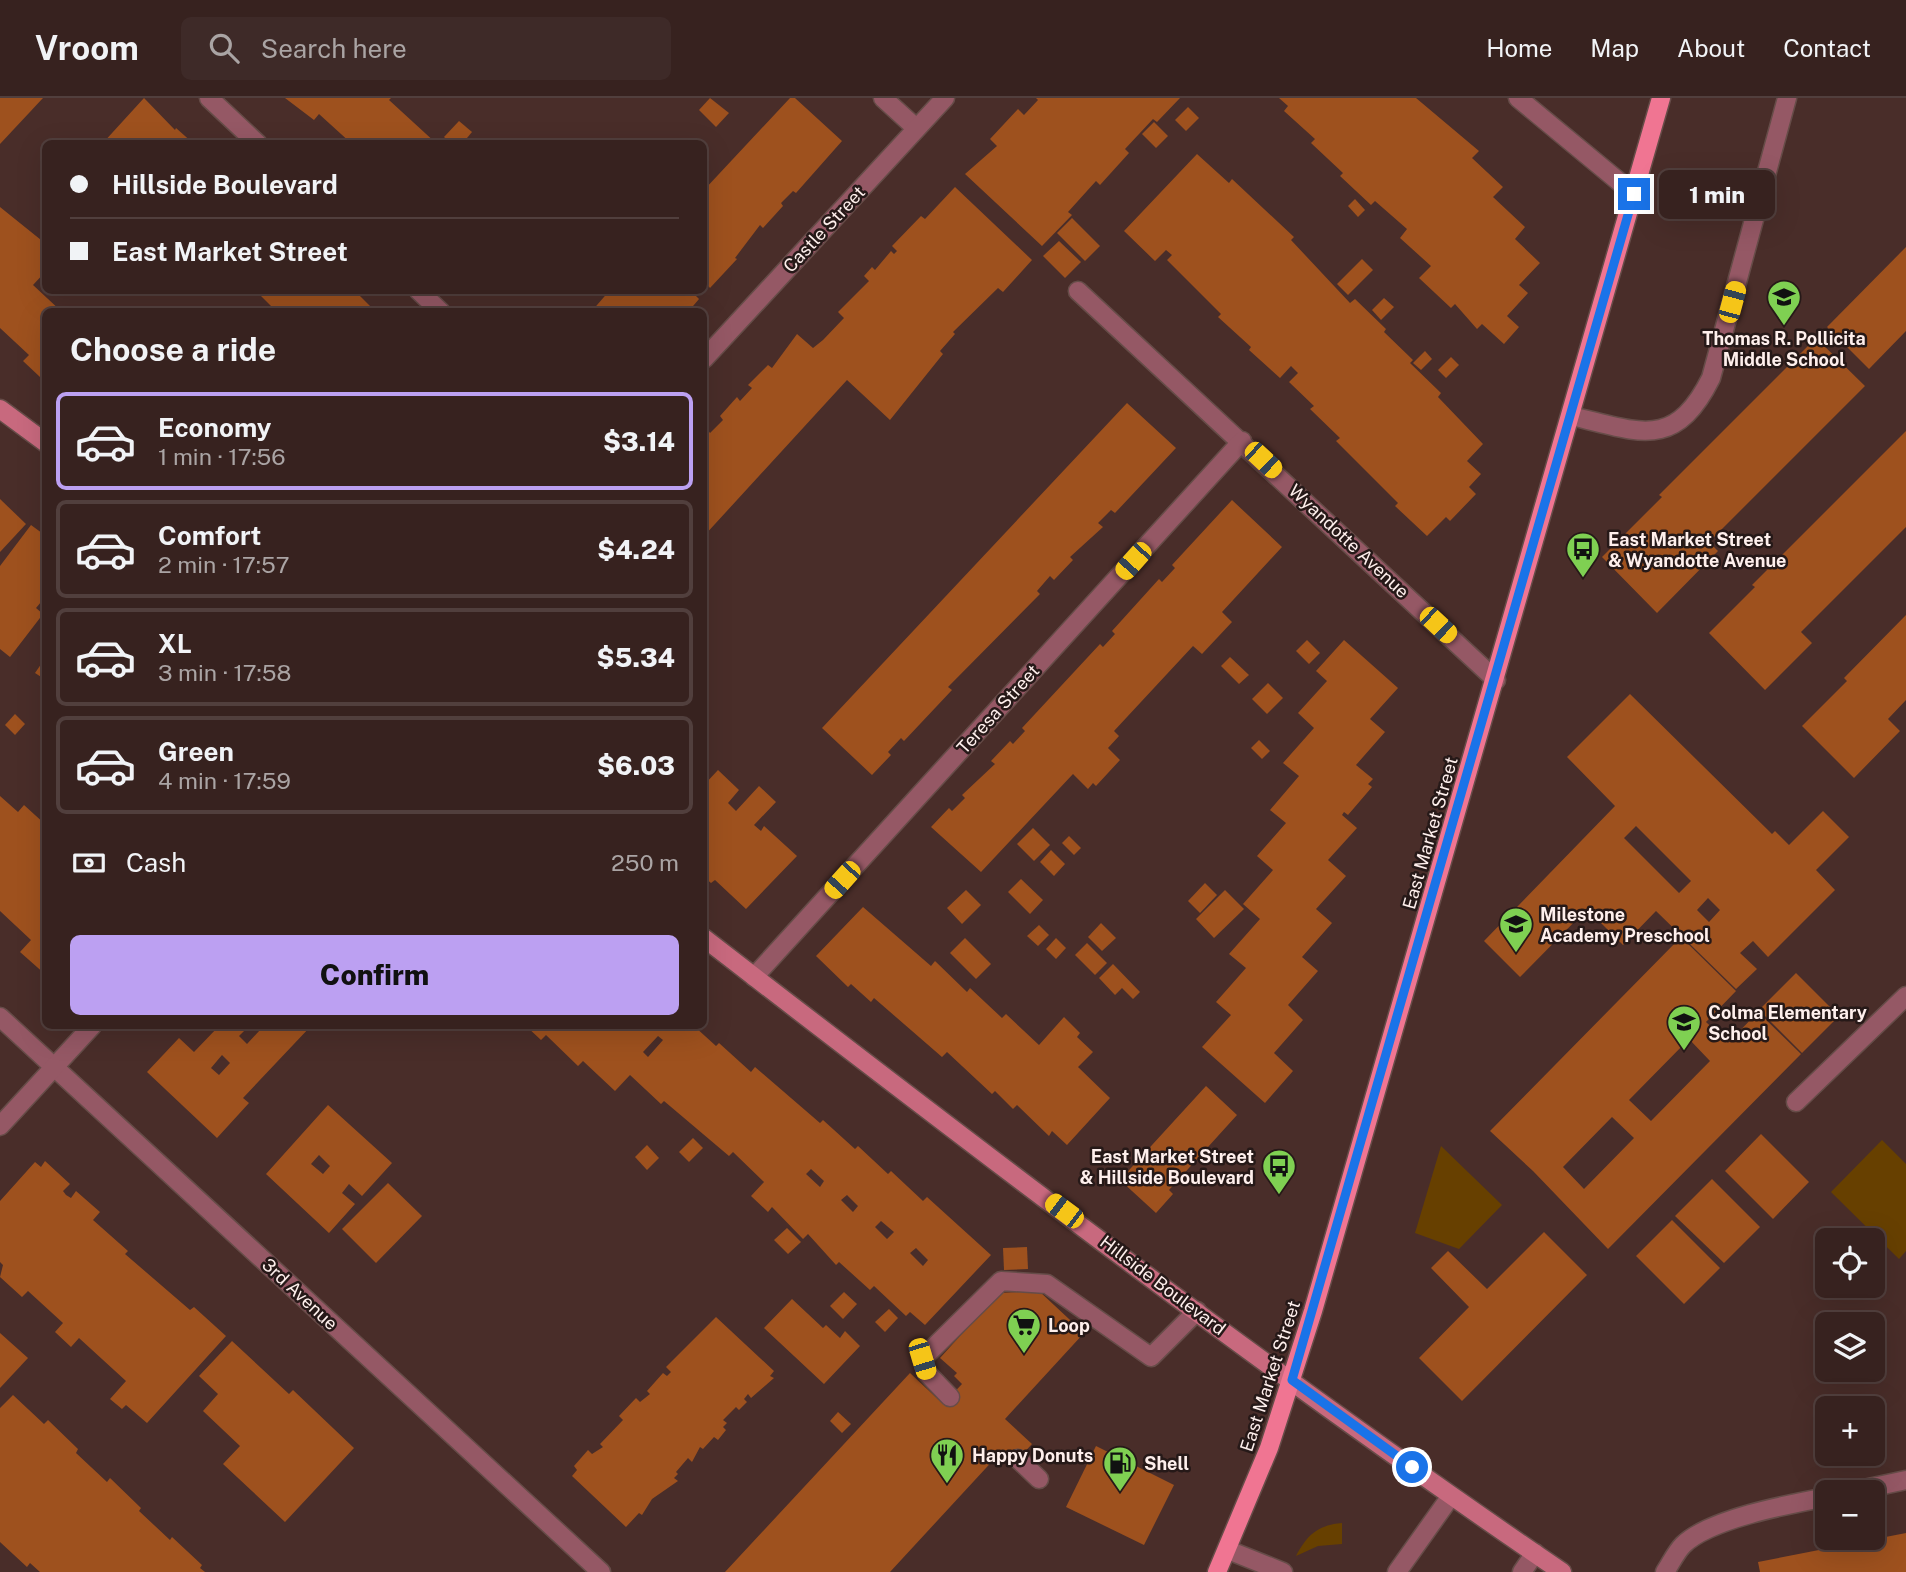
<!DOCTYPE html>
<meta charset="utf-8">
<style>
body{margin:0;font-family:"Public Sans",sans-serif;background:#3e2a28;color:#f1f3f6;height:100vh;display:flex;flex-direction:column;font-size:26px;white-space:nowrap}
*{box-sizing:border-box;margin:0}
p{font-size:23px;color:#aaa4a4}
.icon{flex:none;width:38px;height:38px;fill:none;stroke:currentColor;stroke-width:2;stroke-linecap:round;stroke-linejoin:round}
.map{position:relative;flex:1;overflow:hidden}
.panel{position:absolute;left:42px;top:210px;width:665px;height:721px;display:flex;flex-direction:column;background:#37221f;border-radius:10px;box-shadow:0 7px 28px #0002,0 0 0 2px #513f3d}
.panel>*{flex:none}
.top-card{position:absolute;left:42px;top:42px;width:665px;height:154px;border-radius:10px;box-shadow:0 7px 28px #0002,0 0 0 2px #513f3d;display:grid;align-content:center;height:154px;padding:0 28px;background:#37221f}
.tools{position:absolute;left:1815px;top:1130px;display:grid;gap:14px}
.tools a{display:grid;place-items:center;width:70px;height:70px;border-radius:10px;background:#37221f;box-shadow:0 7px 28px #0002,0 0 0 2px #513f3d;font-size:35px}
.end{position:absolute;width:32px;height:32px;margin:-16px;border:9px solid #1a73e8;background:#fff;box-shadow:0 0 0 4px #fff}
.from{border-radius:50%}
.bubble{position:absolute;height:49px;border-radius:10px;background:#37221f;box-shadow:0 7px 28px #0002,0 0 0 2px #513f3d;font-size:23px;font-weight:800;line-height:49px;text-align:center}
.car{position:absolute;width:21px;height:42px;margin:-21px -10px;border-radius:9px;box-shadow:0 0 5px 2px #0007;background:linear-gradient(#f5c518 24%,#345 0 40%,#f5c518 0 76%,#345 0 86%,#f5c518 0)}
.top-card b{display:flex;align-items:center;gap:24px;height:66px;font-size:26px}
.top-card b+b{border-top:2px solid #513f3d}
.top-card i{width:18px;height:18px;background:#f1f3f6}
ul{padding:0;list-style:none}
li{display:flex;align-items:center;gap:21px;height:98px;margin:0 14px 10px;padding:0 14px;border:4px solid #513f3d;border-radius:10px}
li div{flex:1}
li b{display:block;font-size:26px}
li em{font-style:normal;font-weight:800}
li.selected{border-color:#bca0f2}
li>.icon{width:63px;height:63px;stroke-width:1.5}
h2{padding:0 28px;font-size:32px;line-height:84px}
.pay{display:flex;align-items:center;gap:18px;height:77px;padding:0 28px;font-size:26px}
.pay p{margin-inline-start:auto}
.cta{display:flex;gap:14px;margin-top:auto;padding:14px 28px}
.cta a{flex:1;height:80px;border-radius:10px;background:#bca0f2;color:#111;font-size:28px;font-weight:800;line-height:80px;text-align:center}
header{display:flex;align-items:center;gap:42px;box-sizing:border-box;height:98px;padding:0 35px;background:#37221f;border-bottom:2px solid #513f3d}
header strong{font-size:33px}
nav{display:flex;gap:38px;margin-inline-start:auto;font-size:24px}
.search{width:490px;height:63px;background:#3e2a28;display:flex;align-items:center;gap:18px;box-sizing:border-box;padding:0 24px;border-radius:10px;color:#aaa4a4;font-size:26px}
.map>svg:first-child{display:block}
</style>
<header>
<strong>Vroom</strong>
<div class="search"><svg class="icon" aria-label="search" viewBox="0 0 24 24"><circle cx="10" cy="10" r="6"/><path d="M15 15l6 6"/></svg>Search here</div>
<nav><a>Home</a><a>Map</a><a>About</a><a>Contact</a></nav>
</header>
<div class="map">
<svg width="1906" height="1474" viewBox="0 0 1906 1474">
<rect width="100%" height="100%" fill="#492d29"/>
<g fill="#674000">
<polygon points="1882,1042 1906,1066 1906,1153 1899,1161 1831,1094"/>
<polygon points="1441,1048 1502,1107 1459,1151 1415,1135"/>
<path d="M1342 1425V1446L1318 1448 1296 1458C1307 1437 1318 1427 1342 1425Z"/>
</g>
<g fill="#9e511e" fill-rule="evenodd">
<polygon points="0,0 43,0 0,46"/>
<polygon points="144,0 175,32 176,30 194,46 102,46"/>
<polygon points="285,0 391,0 389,2 437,46 352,46 319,16 314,22"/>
<polygon points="710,0 729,15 716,29 699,12"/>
<polygon points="790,0 795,0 842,43 796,95 793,93 781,105 783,108 763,130 760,127 735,160 737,161 710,190 706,185 704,188 704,92"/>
<polygon points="1036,0 1180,0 1157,24 1153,21 1125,51 1129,55 1100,87 1096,83 1068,114 1072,117 1042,148 965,76 997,48 990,41 1018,11 1024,17 1038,2"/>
<polygon points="1279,0 1416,0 1479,53 1472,60 1503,89 1493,99 1525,129 1515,141 1540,165 1519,187 1528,195 1507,218 1519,229 1504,246 1482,226 1477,231 1455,206 1451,210 1419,180 1431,168 1400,140 1407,131 1375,103 1371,107 1340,78 1343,75 1311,45 1315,41 1284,13 1288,8"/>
<polygon points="1188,9 1199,20 1186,33 1175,22"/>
<polygon points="459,23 472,34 462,46 452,46 444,39"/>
<polygon points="1154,24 1168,38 1156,50 1142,36"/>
<polygon points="1197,56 1229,85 1232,81 1294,139 1291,142 1350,205 1355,201 1386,231 1384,234 1413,262 1410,265 1441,295 1438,299 1483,346 1467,363 1481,376 1469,389 1476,396 1450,423 1446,419 1427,438 1395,408 1398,405 1336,343 1340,340 1310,311 1314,308 1289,284 1298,275 1291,268 1280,280 1249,252 1251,249 1218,219 1221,216 1167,162 1172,157 1166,152 1155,163 1124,133"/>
<polygon points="955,89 1032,162 1003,194 998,190 953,234 955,236 940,253 943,256 890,322 847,282 704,438 704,335 707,331 710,335 723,322 720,318 737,299 740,303 752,290 748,287 768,267 772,270 797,236 813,250 823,242 844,220 838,214 869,183 864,178 872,169 875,172 891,153 894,156 897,153 892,148 921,118 925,121"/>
<polygon points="1355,101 1365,112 1358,119 1348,108"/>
<polygon points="0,109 46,146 46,173 33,187 62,214 46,214 46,278 40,279 23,263 29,257 0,230"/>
<polygon points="1072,120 1100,148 1085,163 1057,135"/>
<polygon points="1059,143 1081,164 1065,180 1043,158"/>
<polygon points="1906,149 1906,233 1869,271 1827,229"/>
<polygon points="1362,161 1373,172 1348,197 1337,186"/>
<polygon points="255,192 354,192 376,214 277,214"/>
<polygon points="610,192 699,192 695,197 699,201 688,214 591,214"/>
<polygon points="1384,200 1394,209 1381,222 1372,212"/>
<polygon points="1816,240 1865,288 1709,444 1718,453 1657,515 1602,459 1662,399 1659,397"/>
<polygon points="1425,253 1432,261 1421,272 1413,265"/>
<polygon points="1451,259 1459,267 1446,280 1438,272"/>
<polygon points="1127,305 1176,350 1115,415 1111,412 1098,425 1103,429 1070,459 1073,462 1054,482 1050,478 1037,493 1040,496 948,589 952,592 904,643 901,640 888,654 891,657 872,677 822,630"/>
<polygon points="1906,333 1906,429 1801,534 1812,545 1765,592 1709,535 1755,489 1752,487"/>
<polygon points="0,401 26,426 0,454"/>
<polygon points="1232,402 1282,449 1222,514 1232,524 1202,556 1193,548 1114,633 1119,638 1108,650 1120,662 1096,688 1093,685 1088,691 1073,676 981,774 931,729 949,710 952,713 965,700 962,697 995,666 991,663 1010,643 1013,646 1025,633 1022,630 1100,546 1103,549 1115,536 1112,533 1159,481 1162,484 1175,470 1172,467"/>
<polygon points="31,427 46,438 46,498 36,510 43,516 10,559 0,551 0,468"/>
<polygon points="1906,517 1906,602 1888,621 1900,633 1854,680 1802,628 1847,583 1844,580"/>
<polygon points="1307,542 1320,555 1309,566 1296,553"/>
<polygon points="1344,542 1398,590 1370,621 1385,634 1356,667 1373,681 1368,686 1372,689 1348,717 1344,714 1342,717 1357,730 1328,762 1346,778 1316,811 1332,825 1302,859 1318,873 1288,907 1303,922 1274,955 1293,973 1265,1005 1202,949 1231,917 1216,904 1246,870 1229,856 1260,821 1243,806 1273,772 1257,758 1286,725 1270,712 1299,678 1283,665 1314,630 1298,615 1327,583 1316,573"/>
<polygon points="46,559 46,582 35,575"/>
<polygon points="1230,559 1249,577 1239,586 1221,568"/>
<polygon points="1268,585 1283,600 1267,616 1252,601"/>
<path d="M1630 596 1772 736 1775 733 1789 747 1823 713 1849 739 1816 772 1835 792 1768 859 1753 843 1740 855 1757 871 1736 891 1656 813 1623 847 1587 811 1520 879 1484 843 1615 708 1567 659ZM1636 728 1691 783 1679 795 1624 740ZM1708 800 1720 812 1709 824 1697 812Z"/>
<polygon points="15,616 25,626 15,637 5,627"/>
<polygon points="1259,642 1270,653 1262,661 1251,650"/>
<polygon points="718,672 739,692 728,705 736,713 759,688 776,704 754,727 761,733 764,728 797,758 746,811 715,782 711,785 704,779 704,687"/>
<polygon points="0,698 18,714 24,707 46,727 46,877 20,854 31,842 0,813"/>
<polygon points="1033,730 1050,747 1034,763 1017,746"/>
<polygon points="1069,738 1081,750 1074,757 1062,745"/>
<polygon points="1051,752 1065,766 1054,778 1040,764"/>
<polygon points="1021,781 1043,802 1030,816 1008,794"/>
<polygon points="1205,785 1217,797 1200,815 1188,803"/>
<polygon points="966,792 981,807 962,826 947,810"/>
<polygon points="1225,792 1244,811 1214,840 1196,821"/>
<polygon points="863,809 931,868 935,863 967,894 970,890 1002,920 1006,916 1039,947 1064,919 1080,935 1077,939 1093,954 1078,969 1110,1000 1067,1047 1052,1033 1049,1038 1017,1007 1013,1011 995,993 992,996 947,954 942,959 874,900 871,904 851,886 848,889 816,858"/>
<polygon points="1101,825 1116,840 1102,853 1088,839"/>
<polygon points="1039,827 1049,837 1038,848 1027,838"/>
<path d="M1681 839 1736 893 1706 924 1728 945 1758 914 1801 956 1608 1151 1533 1073 1490 1033ZM1689 941 1710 963 1651 1023 1629 1002ZM1612 1019 1634 1040 1584 1091 1563 1069Z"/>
<polygon points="965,840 991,866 976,881 950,855"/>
<polygon points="1056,840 1066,850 1056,861 1046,851"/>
<polygon points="1087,845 1107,865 1095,877 1075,857"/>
<polygon points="1113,866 1140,894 1133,901 1122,890 1115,897 1099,880"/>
<polygon points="1796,875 1839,918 1802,955 1759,912"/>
<path d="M219 928H249L239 938 247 946 260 932 254 928H311L243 1000 249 1005 217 1040 147 974 179 940 194 954ZM222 957 230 965 219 977 211 970Z"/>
<path d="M526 928H694L716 948 719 945 751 974 755 969 820 1025 823 1022 855 1051 858 1048 888 1076 891 1073 923 1103 927 1099 991 1157 925 1227 910 1214 906 1218 874 1188 870 1192 839 1164 836 1167 808 1136 803 1141 772 1109 768 1114 751 1098 764 1084 733 1054 729 1058 664 1003 661 1006 630 977 615 993 583 963 578 968 546 937 541 942ZM658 938 663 942 648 959 643 954ZM811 1071 824 1083 820 1089 806 1076ZM847 1097 858 1108 853 1114 841 1102ZM881 1123 894 1134 887 1141 875 1129ZM916 1150 928 1162 923 1168 910 1155Z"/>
<polygon points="1206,988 1237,1017 1169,1092 1173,1096 1156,1115 1120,1082"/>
<path d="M328 1007 392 1065 362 1098 349 1086 342 1095 355 1106 329 1135 266 1076ZM319 1057 330 1068 323 1076 311 1066Z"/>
<polygon points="1761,1036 1809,1084 1773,1121 1725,1073"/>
<polygon points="693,1040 703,1050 689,1064 679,1054"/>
<polygon points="647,1047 659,1060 647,1072 635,1059"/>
<polygon points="45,1063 70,1086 63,1093 66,1097 71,1100 76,1093 100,1114 93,1122 128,1153 125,1156 190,1212 194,1209 226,1238 147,1325 126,1307 122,1311 110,1301 126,1283 79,1240 71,1249 55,1234 63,1225 28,1193 22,1199 0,1179 3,1167 0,1164 0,1103 35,1064 41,1069"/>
<polygon points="1712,1081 1760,1129 1724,1165 1675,1118"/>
<polygon points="388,1085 422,1118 376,1165 342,1131"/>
<polygon points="1672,1122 1720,1170 1684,1206 1636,1158"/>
<polygon points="787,1130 801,1144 788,1156 774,1142"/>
<polygon points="1544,1134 1587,1177 1462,1303 1419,1260 1469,1209 1431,1170 1448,1153 1487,1191"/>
<polygon points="1027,1149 1028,1171 1004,1172 1003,1150"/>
<polygon points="1039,1193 1084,1235 1005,1321 1032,1346 1011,1369 998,1357 890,1474 725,1474 910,1275 943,1306 962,1286 954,1278 957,1275 940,1260 999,1195"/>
<polygon points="844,1194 857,1206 843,1221 830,1208"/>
<polygon points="792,1201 823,1230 826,1227 840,1240 845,1233 860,1248 824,1286 764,1230"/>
<polygon points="889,1211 898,1220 885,1234 875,1224"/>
<polygon points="716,1219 774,1273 770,1278 774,1280 751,1300 748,1296 744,1301 747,1304 739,1312 736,1309 723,1322 727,1325 723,1329 726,1332 718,1342 714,1339 703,1351 700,1349 692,1364 688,1360 676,1374 678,1376 674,1380 678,1383 652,1401 642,1417 639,1415 626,1429 572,1378 577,1372 574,1368 588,1352 592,1356 603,1349 600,1346 623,1322 619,1318 636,1300 640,1304 650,1296 647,1293 663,1275 667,1278 671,1274 666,1269"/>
<polygon points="0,1235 28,1260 0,1290"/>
<polygon points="232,1243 289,1296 293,1292 354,1350 285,1424 223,1366 240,1348 203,1313 218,1296 199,1278"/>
<polygon points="13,1297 44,1326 48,1322 78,1351 76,1355 107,1384 110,1380 141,1410 139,1413 170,1442 172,1439 202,1467 200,1470 205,1474 40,1474 30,1465 27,1469 0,1444 0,1310"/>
<polygon points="838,1314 851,1326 842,1335 830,1323"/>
<polygon points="1096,1348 1174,1387 1144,1447 1066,1409"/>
<polygon points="1906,1435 1906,1474 1760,1474 1758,1464"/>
</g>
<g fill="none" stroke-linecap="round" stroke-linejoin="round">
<g stroke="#664c48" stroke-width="21">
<g id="service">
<path d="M1571 318C1638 333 1674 354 1711 280L1787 0"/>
<polyline points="1796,1004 1906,898"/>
<polyline points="950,1299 927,1275 922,1261 1001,1183 1047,1186 1151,1259 1197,1213"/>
<polyline points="1018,1361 1039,1381"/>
<polyline points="1228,1452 1283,1474"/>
<polyline points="1397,1474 1451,1398"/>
<polyline points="1522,1474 1535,1455"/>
</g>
</g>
<g stroke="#664c48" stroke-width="21">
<g id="minor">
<polyline points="209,0 258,46"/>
<polyline points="883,0 916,30"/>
<polyline points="1518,0 1634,96"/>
<polyline points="418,192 441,214"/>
<polyline points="1078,193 1496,582"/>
<polyline points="704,261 945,0"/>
<polyline points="754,879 1242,343"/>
<polyline points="0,919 601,1474"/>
<polyline points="0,1028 92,928"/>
<polyline points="1845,1395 1906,1382"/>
<path d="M1665 1474C1671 1465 1676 1454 1683 1447 1709 1421 1790 1406 1827 1399"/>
</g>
</g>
<g stroke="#664c48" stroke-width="21">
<g id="secondary">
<polyline points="0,311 46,345"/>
<path d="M704 840C985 1057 1268 1274 1562 1474"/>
</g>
</g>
<g stroke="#664c48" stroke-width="21">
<polyline id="primary" points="1217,1474 1269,1350 1313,1213 1661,0"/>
</g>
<use href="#service" stroke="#955865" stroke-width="18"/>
<use href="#minor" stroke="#955865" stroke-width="18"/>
<use href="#secondary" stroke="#c8697e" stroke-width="18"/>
<use href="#primary" stroke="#f07592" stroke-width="18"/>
</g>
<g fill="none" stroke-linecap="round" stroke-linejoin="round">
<polyline stroke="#1a73e8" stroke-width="9" points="1412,1369 1292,1282 1634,96"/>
</g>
<defs>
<g id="school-pin" transform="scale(1.75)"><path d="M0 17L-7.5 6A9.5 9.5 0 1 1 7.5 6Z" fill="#7fd052" stroke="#261918"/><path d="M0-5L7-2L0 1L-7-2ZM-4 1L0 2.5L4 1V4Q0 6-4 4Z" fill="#111"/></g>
<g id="bus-pin" transform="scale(1.75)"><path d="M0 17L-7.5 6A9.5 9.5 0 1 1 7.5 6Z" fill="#7fd052" stroke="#261918"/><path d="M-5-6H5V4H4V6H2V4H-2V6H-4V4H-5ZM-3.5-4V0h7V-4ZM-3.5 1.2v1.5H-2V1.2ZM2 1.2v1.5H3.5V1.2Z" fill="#111"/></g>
<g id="supermarket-pin" transform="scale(1.75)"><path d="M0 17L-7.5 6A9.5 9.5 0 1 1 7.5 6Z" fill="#7fd052" stroke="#261918"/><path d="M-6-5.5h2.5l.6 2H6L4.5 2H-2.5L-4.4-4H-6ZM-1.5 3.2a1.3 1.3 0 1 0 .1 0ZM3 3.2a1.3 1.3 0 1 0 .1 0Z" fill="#111"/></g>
<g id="restaurant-pin" transform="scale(1.75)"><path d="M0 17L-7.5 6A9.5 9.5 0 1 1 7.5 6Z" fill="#7fd052" stroke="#261918"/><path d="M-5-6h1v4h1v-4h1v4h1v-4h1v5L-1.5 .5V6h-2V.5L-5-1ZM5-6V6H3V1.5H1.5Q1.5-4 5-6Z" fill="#111"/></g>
<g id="fuel-pin" transform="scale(1.75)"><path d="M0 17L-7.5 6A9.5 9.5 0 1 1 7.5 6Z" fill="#7fd052" stroke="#261918"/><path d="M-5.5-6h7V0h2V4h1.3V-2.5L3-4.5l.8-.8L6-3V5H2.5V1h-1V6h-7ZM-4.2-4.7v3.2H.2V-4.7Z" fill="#111"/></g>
</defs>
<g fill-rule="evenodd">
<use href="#school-pin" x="1784" y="199"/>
<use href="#bus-pin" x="1583" y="451"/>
<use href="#school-pin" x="1516" y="826"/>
<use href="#school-pin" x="1684" y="924"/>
<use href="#bus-pin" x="1279" y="1068"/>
<use href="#supermarket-pin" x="1024" y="1227"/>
<use href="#restaurant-pin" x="947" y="1357"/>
<use href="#fuel-pin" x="1120" y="1365"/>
</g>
<g text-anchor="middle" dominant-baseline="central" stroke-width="5" stroke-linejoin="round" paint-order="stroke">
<g font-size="18" fill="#feefec" stroke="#261918">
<text transform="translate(824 131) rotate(-47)">Castle Street</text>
<text transform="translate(1349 443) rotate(43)">Wyandotte Avenue</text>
<text transform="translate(998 611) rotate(-48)">Teresa Street</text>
<text transform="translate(1430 735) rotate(-74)">East Market Street</text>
<text transform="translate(1163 1187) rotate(37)">Hillside Boulevard</text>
<text transform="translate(300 1196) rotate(43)">3rd Avenue</text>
<text transform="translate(1270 1278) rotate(-72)">East Market Street</text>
</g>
<g font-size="18" font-weight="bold" fill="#feefec" stroke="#261918" text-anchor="start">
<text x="1784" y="240" text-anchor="middle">Thomas R. Pollicita<tspan x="1784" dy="21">Middle School</tspan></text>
<text x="1608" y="441">East Market Street<tspan x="1608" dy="21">&amp; Wyandotte Avenue</tspan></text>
<text x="1540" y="816">Milestone<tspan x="1540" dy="21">Academy Preschool</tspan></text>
<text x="1708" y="914">Colma Elementary<tspan x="1708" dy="21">School</tspan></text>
<text x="1254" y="1058" text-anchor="end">East Market Street<tspan x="1254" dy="21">&amp; Hillside Boulevard</tspan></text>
<text x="1048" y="1227">Loop</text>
<text x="972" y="1357">Happy Donuts</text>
<text x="1144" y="1365">Shell</text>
</g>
</g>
</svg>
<div class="tools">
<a><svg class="icon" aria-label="locate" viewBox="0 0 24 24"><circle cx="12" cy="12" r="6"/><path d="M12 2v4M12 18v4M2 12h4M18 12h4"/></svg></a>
<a><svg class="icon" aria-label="layers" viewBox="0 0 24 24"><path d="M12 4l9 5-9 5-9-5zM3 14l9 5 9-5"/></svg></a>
<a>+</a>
<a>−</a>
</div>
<i class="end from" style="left:1412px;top:1369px"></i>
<i class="end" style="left:1634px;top:96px"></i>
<div class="bubble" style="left:1659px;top:72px;width:116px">1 min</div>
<i class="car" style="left:1732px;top:204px;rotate:15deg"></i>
<i class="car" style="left:1263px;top:362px;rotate:133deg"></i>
<i class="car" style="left:1133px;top:463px;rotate:222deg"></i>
<i class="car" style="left:1438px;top:527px;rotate:133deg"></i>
<i class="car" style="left:842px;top:782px;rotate:222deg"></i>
<i class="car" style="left:1064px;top:1113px;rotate:307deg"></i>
<i class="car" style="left:922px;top:1261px;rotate:163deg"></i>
<div class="top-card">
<b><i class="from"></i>Hillside Boulevard</b>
<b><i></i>East Market Street</b>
</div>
<section class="panel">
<h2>Choose a ride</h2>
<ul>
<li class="selected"><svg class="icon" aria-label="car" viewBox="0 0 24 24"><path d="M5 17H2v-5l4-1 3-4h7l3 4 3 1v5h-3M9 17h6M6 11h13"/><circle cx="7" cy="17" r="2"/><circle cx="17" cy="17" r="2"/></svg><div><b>Economy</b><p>1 min · 17:56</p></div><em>$3.14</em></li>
<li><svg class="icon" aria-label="car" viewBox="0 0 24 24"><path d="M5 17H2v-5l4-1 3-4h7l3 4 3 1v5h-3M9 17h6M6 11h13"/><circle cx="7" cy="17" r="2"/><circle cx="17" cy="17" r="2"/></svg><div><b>Comfort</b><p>2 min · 17:57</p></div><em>$4.24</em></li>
<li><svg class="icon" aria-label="car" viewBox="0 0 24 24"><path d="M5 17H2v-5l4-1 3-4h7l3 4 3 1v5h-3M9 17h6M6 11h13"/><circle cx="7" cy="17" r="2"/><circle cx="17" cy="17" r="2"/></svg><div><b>XL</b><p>3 min · 17:58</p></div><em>$5.34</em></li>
<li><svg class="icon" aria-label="car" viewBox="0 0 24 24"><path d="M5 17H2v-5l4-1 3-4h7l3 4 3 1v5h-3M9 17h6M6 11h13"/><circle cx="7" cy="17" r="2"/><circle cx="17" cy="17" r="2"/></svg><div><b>Green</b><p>4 min · 17:59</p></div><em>$6.03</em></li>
</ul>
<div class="pay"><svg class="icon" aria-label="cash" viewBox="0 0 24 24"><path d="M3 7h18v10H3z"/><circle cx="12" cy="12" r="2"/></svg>Cash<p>250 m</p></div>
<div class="cta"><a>Confirm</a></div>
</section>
</div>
